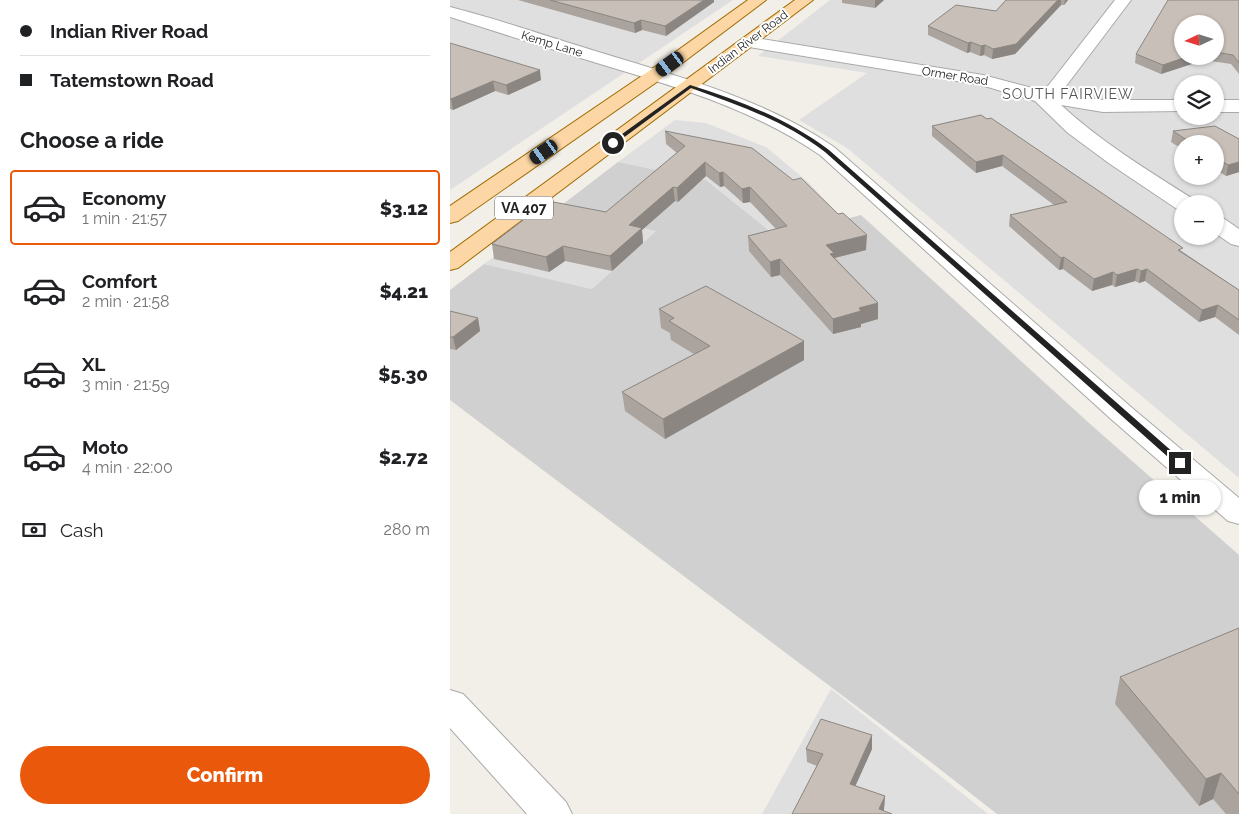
<!DOCTYPE html>
<meta charset="utf-8">
<style>
body{margin:0;font-family:Raleway,sans-serif;background:#f2f2f2;color:#202124;height:100vh;display:flex;flex-direction:column;font-size:19px;white-space:nowrap}
*{box-sizing:border-box;margin:0}
p{font-size:16px;color:#757577}
.icon{flex:none;width:28px;height:28px;fill:none;stroke:currentColor;stroke-width:2;stroke-linecap:round;stroke-linejoin:round}
.map{position:relative;flex:1;overflow:hidden}
.drawer{display:flex;flex-direction:column;background:#fff;width:450px}
.drawer>*{flex:none}
.guide{display:grid;align-content:center;height:110px;padding:0 20px;background:#fff}
.needle{width:32px;rotate:266deg}
.buttons{position:absolute;left:724px;top:15px;display:grid;gap:10px}
.buttons a{display:grid;place-items:center;width:50px;height:50px;border-radius:50%;background:#fff;box-shadow:0 1px 4px #0004;font-size:25px}
.end{position:absolute;width:22px;height:22px;margin:-11px;border:6px solid #222;background:#fff;box-shadow:0 0 0 2px #fff}
.from{border-radius:50%}
.bubble{position:absolute;height:35px;border-radius:18px;background:#fff;box-shadow:0 1px 4px #0004;font-size:16px;font-weight:800;line-height:35px;text-align:center}
.car{position:absolute;width:15px;height:30px;margin:-15px -8px;border-radius:6px;box-shadow:0 0 4px 1px #0007;background:linear-gradient(#222 24%,#8ab4d8 0 40%,#222 0 76%,#8ab4d8 0 86%,#222 0)}
.guide b{display:flex;align-items:center;gap:18px;height:48px;font-size:19px}
.guide b+b{border-top:1px solid #e0e0e0}
.guide i{width:12px;height:12px;background:#202124}
ul{padding:0;list-style:none}
li{display:flex;align-items:center;gap:15px;height:75px;margin:0 10px 8px;padding:0 10px;border:2px solid transparent;border-radius:5px}
li div{flex:1}
li b{display:block;font-size:19px}
li em{font-style:normal;font-weight:800}
li.selected{border-color:#ea580c}
li>.icon{width:45px;height:45px;stroke-width:1.5}
h2{padding:0 20px;font-size:22px;line-height:60px}
.pay{display:flex;align-items:center;gap:12px;height:55px;padding:0 20px;font-size:19px}
.pay p{margin-inline-start:auto}
.action{display:flex;gap:10px;margin-top:auto;padding:10px 20px}
.action a{flex:1;height:58px;border-radius:30px;background:#ea580c;color:#fff;font-size:20px;font-weight:800;line-height:58px;text-align:center}
main{display:flex;flex:1;min-height:0}
.map>svg:first-child{display:block}
</style>
<main>
<section class="drawer">
<div class="guide">
<b><i class="from"></i>Indian River Road</b>
<b><i></i>Tatemstown Road</b>
</div>
<h2>Choose a ride</h2>
<ul>
<li class="selected"><svg class="icon" aria-label="car" viewBox="0 0 24 24"><path d="M5 17H2v-5l4-1 3-4h7l3 4 3 1v5h-3M9 17h6M6 11h13"/><circle cx="7" cy="17" r="2"/><circle cx="17" cy="17" r="2"/></svg><div><b>Economy</b><p>1 min · 21:57</p></div><em>$3.12</em></li>
<li><svg class="icon" aria-label="car" viewBox="0 0 24 24"><path d="M5 17H2v-5l4-1 3-4h7l3 4 3 1v5h-3M9 17h6M6 11h13"/><circle cx="7" cy="17" r="2"/><circle cx="17" cy="17" r="2"/></svg><div><b>Comfort</b><p>2 min · 21:58</p></div><em>$4.21</em></li>
<li><svg class="icon" aria-label="car" viewBox="0 0 24 24"><path d="M5 17H2v-5l4-1 3-4h7l3 4 3 1v5h-3M9 17h6M6 11h13"/><circle cx="7" cy="17" r="2"/><circle cx="17" cy="17" r="2"/></svg><div><b>XL</b><p>3 min · 21:59</p></div><em>$5.30</em></li>
<li><svg class="icon" aria-label="car" viewBox="0 0 24 24"><path d="M5 17H2v-5l4-1 3-4h7l3 4 3 1v5h-3M9 17h6M6 11h13"/><circle cx="7" cy="17" r="2"/><circle cx="17" cy="17" r="2"/></svg><div><b>Moto</b><p>4 min · 22:00</p></div><em>$2.72</em></li>
</ul>
<div class="pay"><svg class="icon" aria-label="cash" viewBox="0 0 24 24"><path d="M3 7h18v10H3z"/><circle cx="12" cy="12" r="2"/></svg>Cash<p>280 m</p></div>
<div class="action"><a>Confirm</a></div>
</section>
<div class="map">
<svg width="789" height="814" viewBox="0 0 789 814">
<rect width="100%" height="100%" fill="#f2efe9"/>
<g fill="#e0dfdf" fill-rule="evenodd">
<polygon points="0,0 283,0 0,190"/>
<path d="M380 0H789V478L397 148 349 120 417 73 308 56ZM732 24H765V56H732ZM732 84H765V116H732ZM732 144H765V176H732ZM732 204H765V236H732Z"/>
<polygon points="225,120 256,123 316,147 357,181 394,220 327,237 256,180 168,162"/>
<polygon points="108,208 207,230 142,289 34,264"/>
<polygon points="381,689 538,814 312,814"/>
</g>
<polygon fill="#d0d0d0" points="168,162 256,180 327,237 411,215 639,423 789,555 789,814 547,814 482,763 0,400 0,290 34,264 142,289 206,231 108,208"/>
<g fill="none" stroke-linecap="round" stroke-linejoin="round">
<g stroke="#a9a9a9" stroke-width="2">
<g id="minor">
<path d="M665 0H681L610 94 653 100H732V111L653 112 611 105C651 142 697 170 743 199L746 204H732V210L727 209 660 164 618 133 585 101 531 85 299 47 293 46 291 42 293 38 299 37 533 75 590 90 598 86Z"/>
<path d="M0 7C48 19 95 36 142 50 226 76 311 97 384 147L681 407 789 498V524L778 521 661 419 370 155C306 111 234 89 160 67 107 51 53 34 0 17Z"/>
<rect x="765" y="100" width="24" height="12"/>
<polygon points="765,216 773,218 789,229 789,246 781,244 765,233"/>
<polygon points="0,690 13,694 116,802 122,814 77,814 0,728"/>
</g>
</g>
<g stroke="#a06b00" stroke-width="2">
<g id="primary">
<polygon points="298,0 316,0 211,79 8,221 0,223 0,206 199,71"/>
<polygon points="345,0 363,0 8,268 0,270 0,252"/>
</g>
</g>
<use href="#minor" fill="#fff" fill-rule="evenodd"/>
<use href="#primary" fill="#fcd6a4" fill-rule="evenodd"/>
</g>
<g fill="#aba49e" fill-rule="evenodd">
<polygon points="68,0 264,0 264,2 216,36 192,30 185,33"/>
<polygon points="392,0 434,0 425,8 392,3"/>
<polygon points="556,0 618,0 614,5 611,5 565,54 542,59 534,55 530,56 520,52 517,53 478,35 478,26 546,11"/>
<path d="M789 0V74L781 64 754 60 711 74 685 63 686 54ZM765 24V56H732Z"/>
<polygon points="0,43 91,80 58,95 45,91 3,110 0,109"/>
<polygon points="531,115 789,290 789,335 765,317 749,322 695,281 689,283 685,281 665,287 662,285 642,291 613,269 609,270 559,226 560,215 604,205 552,166 526,173 482,136 482,126"/>
<polygon points="215,131 416,250 385,258 428,303 428,319 411,324 411,327 383,334 330,275 321,277 299,251 298,236 326,229 300,202 293,203 274,186 270,187 256,176 228,202 225,201 192,230 193,243 162,271 115,261 99,272 44,259 42,244 156,212 227,153 216,144"/>
<polygon points="723,131 789,139 789,172 776,176 765,169 765,144 732,144 732,149 721,142"/>
<polygon points="209,309 354,341 354,360 215,439 175,411 172,392 244,354 221,340 220,333 211,328"/>
<polygon points="0,311 28,318 30,331 6,350 0,349"/>
<polygon points="789,628 789,814 776,814 763,799 749,806 665,704 670,677"/>
<polygon points="422,735 422,749 405,786 435,796 434,809 434,811 342,814 367,766 357,762 356,749"/>
</g>
<g fill="#8b8681">
<polygon points="254,0 264,0 264,2 216,36 215,26"/>
<polygon points="425,0 434,0 425,8"/>
<polygon points="608,0 611,0 611,5 565,54 542,59 543,49"/>
<polygon points="615,0 618,0 614,5"/>
<polygon points="191,20 192,30 185,33 184,23"/>
<polygon points="521,42 520,52 517,53 518,43"/>
<polygon points="535,45 534,55 530,56 531,46"/>
<polygon points="739,56 755,56 754,60 711,74 713,65"/>
<polygon points="90,70 91,80 58,95 56,85"/>
<polygon points="43,81 45,91 3,110 1,99"/>
<polygon points="553,155 552,166 526,173 526,162"/>
<polygon points="255,162 256,176 228,202 227,188"/>
<polygon points="789,162 789,172 776,176 778,165"/>
<polygon points="273,172 274,186 270,187 269,173"/>
<polygon points="223,187 225,201 192,230 193,243 162,271 160,256 179,225"/>
<polygon points="300,187 300,202 293,203 292,189"/>
<polygon points="417,235 416,250 384,258 384,268 376,245"/>
<polygon points="113,246 115,261 99,272 96,257"/>
<polygon points="614,257 613,269 609,270 611,258"/>
<polygon points="330,259 330,275 321,277 320,262"/>
<polygon points="687,269 685,281 665,287 667,275"/>
<polygon points="697,269 695,281 689,283 691,271"/>
<polygon points="663,272 662,285 642,291 644,279"/>
<polygon points="428,303 428,319 411,324 411,327 383,334 383,319 409,308"/>
<polygon points="768,305 765,317 749,322 752,310"/>
<polygon points="28,318 30,331 6,350 3,337"/>
<polygon points="354,341 354,360 215,439 213,419"/>
<polygon points="422,735 422,749 400,798 400,784"/>
<polygon points="771,773 763,799 749,806 756,779"/>
<polygon points="435,796 434,809 432,814 429,809"/>
</g>
<g fill="#c7bfb8" stroke="#8b8681">
<polygon points="100,0 254,0 215,26 191,20 184,23"/>
<polygon points="556,0 608,0 566,44 543,49 535,45 531,46 521,42 518,43 478,26 506,5 546,11"/>
<polygon points="718,0 789,0 789,63 783,55 765,52 765,24 732,24 732,56 739,56 713,65 686,54"/>
<polygon points="0,43 90,70 56,85 43,81 1,99 0,99"/>
<polygon points="531,115 537,119 541,118 733,248 728,250 789,290 789,320 768,305 752,310 697,269 691,271 687,269 667,275 663,272 644,279 614,257 611,258 560,215 617,202 553,155 526,162 482,126"/>
<polygon points="765,126 789,139 789,162 778,165 765,157 765,144 743,144 723,131"/>
<polygon points="215,131 302,148 343,180 351,178 388,214 393,213 417,235 376,245 384,253 380,254 428,303 409,308 411,311 383,319 330,259 320,262 298,236 337,226 300,187 292,189 273,172 269,173 255,162 227,188 223,187 179,225 192,228 160,256 113,246 96,257 42,244 98,201 156,212 235,146"/>
<polygon points="256,286 354,341 213,419 172,392 260,346 219,321 224,318 209,309"/>
<polygon points="0,311 28,318 3,337 0,337"/>
<polygon points="789,628 789,794 771,773 756,779 670,677"/>
<polygon points="371,719 422,735 400,784 435,796 429,809 442,814 342,814 373,754 356,749"/>
</g>
<path fill="#222" d="M240 85C289 100 338 119 379 150L733 461V465H727L375 152C333 120 290 106 241 88L165 144H161V142Z"/>
<g text-anchor="middle" dominant-baseline="central" stroke-width="4" stroke-linejoin="round" paint-order="stroke">
<g font-size="12" fill="#222" stroke="#fff">
<text transform="translate(298 42) rotate(-37)">Indian River Road</text>
<text transform="translate(102 44) rotate(17)">Kemp Lane</text>
<text transform="translate(505 76) rotate(9)">Ormer Road</text>
</g>
<g font-size="14" letter-spacing="1" fill="#555" stroke="#fff">
<text x="618" y="94">SOUTH FAIRVIEW</text>
</g>
<rect fill="#fff" stroke="#646464" stroke-width="1" x="45" y="196.5" width="58" height="23" rx="4"/>
<g font-size="14" font-weight="bold" fill="#222">
<text x="74" y="208">VA 407</text>
</g>
</g>
</svg>
<div class="buttons">
<a><svg class="needle" viewBox="-14 -14 28 28"><path d="M0-13l5 13h-10z" fill="#e53935"/><path d="M0 13l5-13h-10z" fill="#757577"/></svg></a>
<a><svg class="icon" aria-label="layers" viewBox="0 0 24 24"><path d="M12 4l9 5-9 5-9-5zM3 14l9 5 9-5"/></svg></a>
<a>+</a>
<a>−</a>
</div>
<i class="end from" style="left:163px;top:143px"></i>
<i class="end" style="left:730px;top:463px"></i>
<div class="bubble" style="left:689px;top:480px;width:82px">1 min</div>
<i class="car" style="left:220px;top:64px;rotate:234deg"></i>
<i class="car" style="left:94px;top:152px;rotate:235deg"></i>
</div>
</main>
